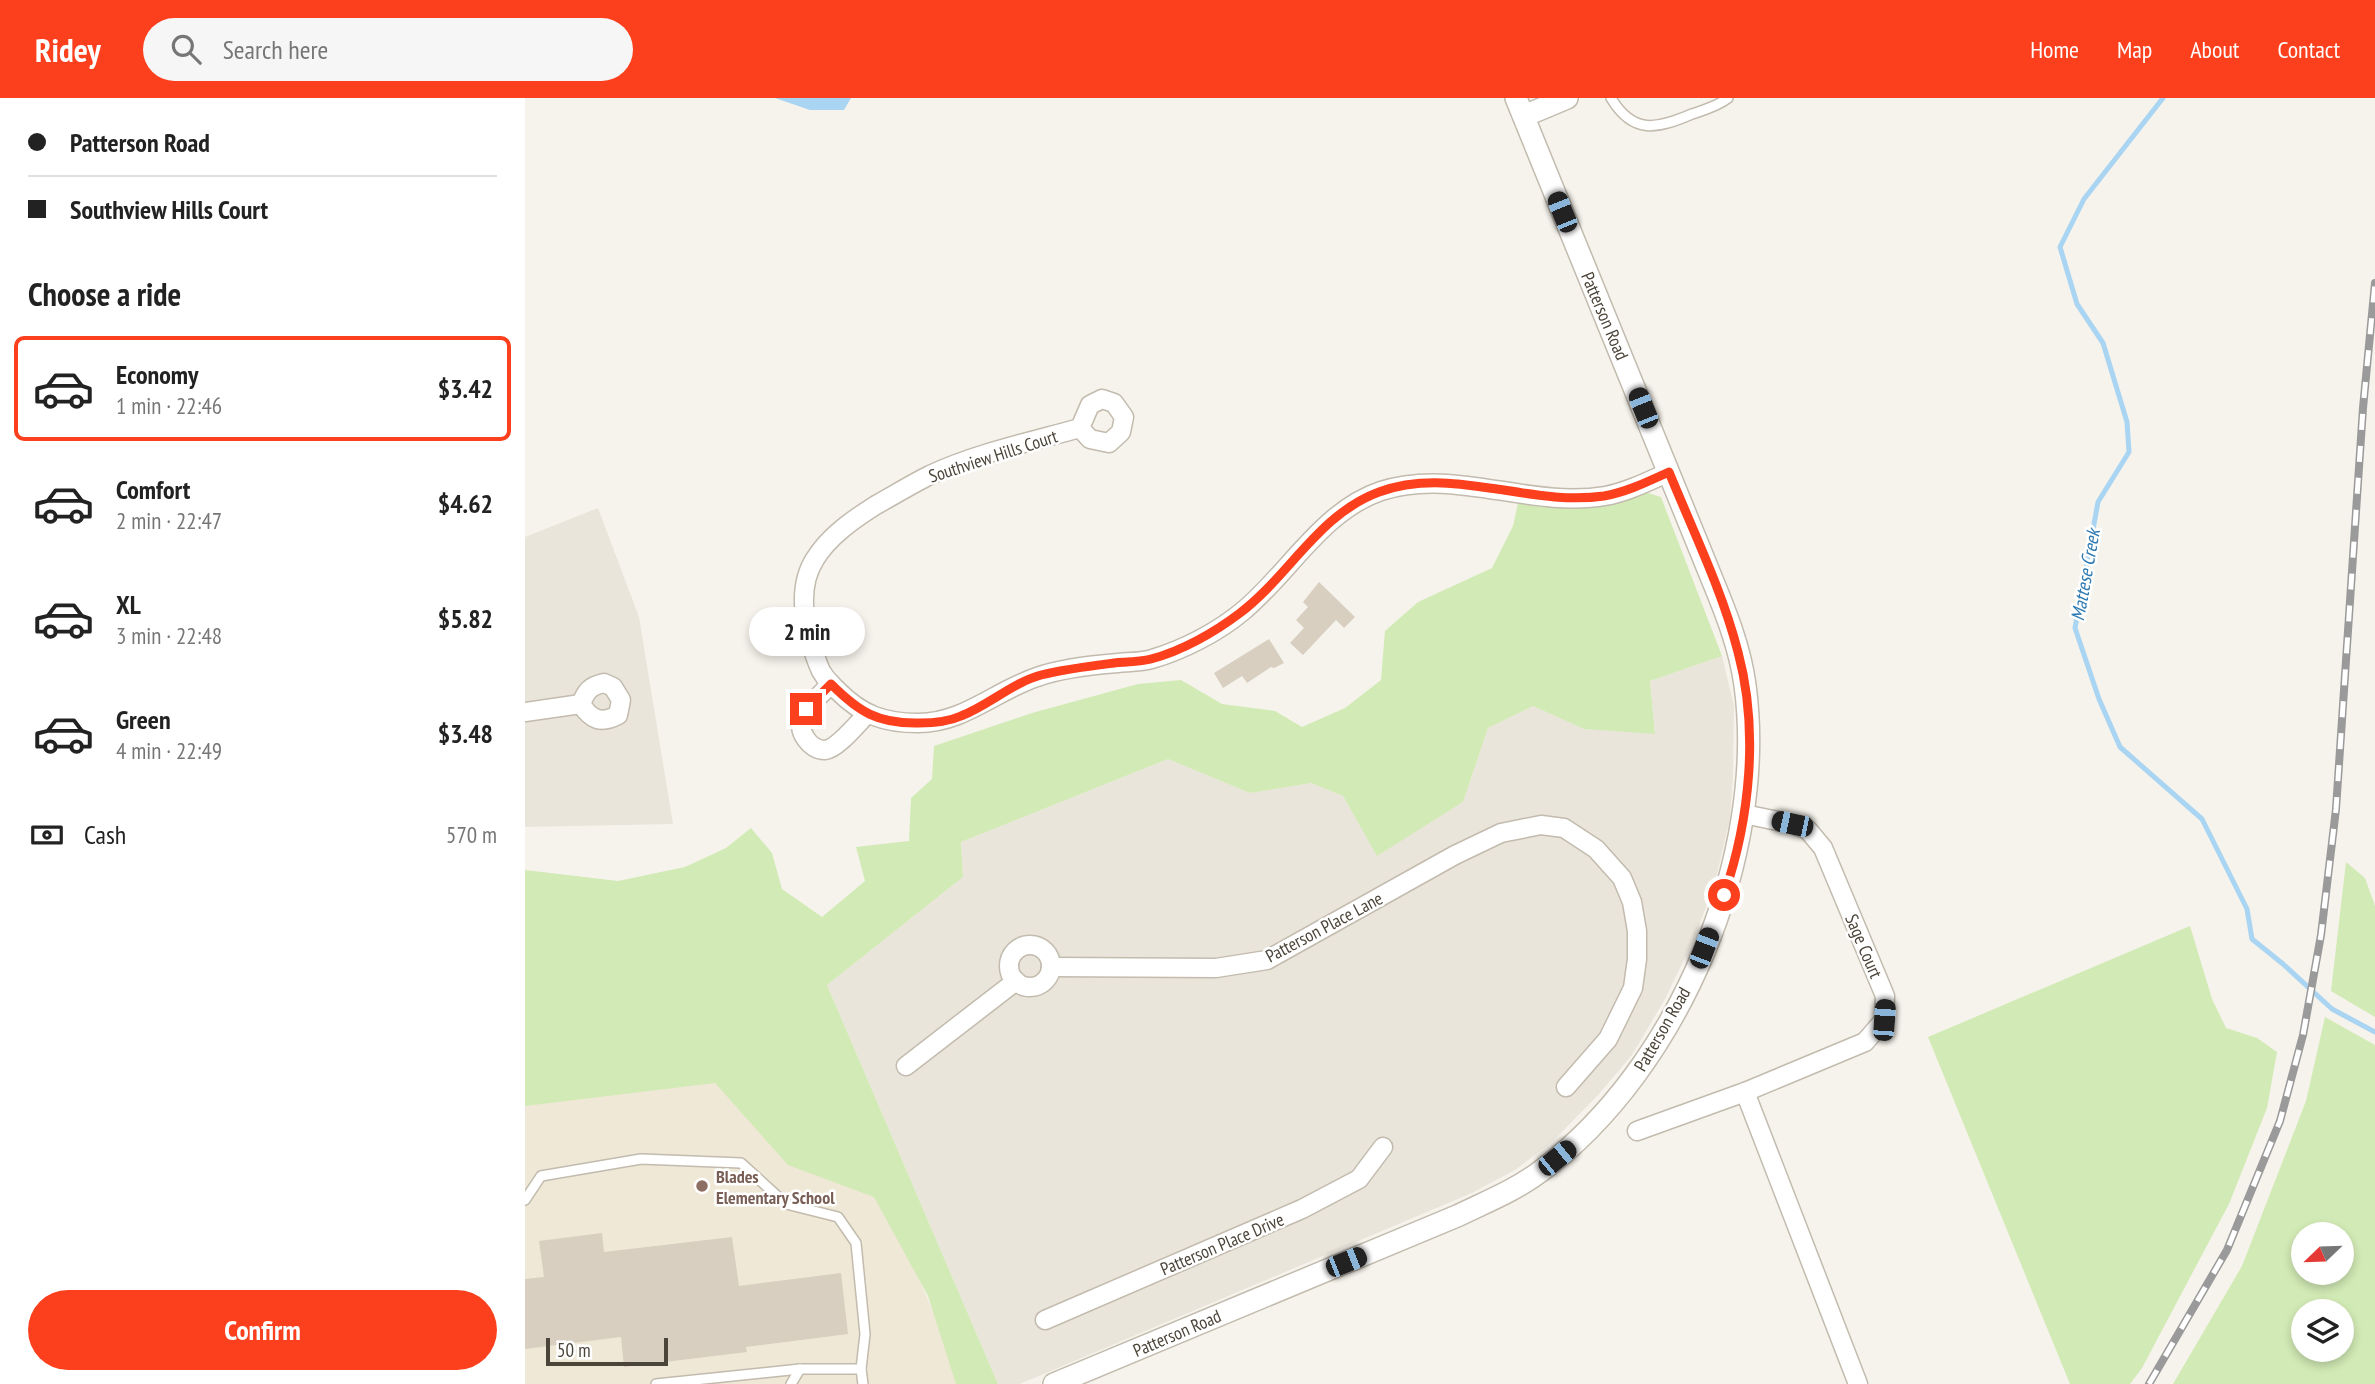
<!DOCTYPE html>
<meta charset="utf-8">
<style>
body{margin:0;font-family:"PT Sans Narrow",sans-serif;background:#f6f6f6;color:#222;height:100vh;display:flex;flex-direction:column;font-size:26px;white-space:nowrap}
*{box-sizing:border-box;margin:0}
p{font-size:23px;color:#767676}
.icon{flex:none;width:38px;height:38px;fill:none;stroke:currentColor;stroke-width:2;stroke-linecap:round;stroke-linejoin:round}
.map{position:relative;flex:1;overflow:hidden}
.details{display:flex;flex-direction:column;background:#fff;width:525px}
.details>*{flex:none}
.banner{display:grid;align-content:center;height:154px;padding:0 28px;background:#fff}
.needle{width:46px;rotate:247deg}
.buttons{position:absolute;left:1766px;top:1124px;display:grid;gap:14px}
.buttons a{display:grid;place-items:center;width:63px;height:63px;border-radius:50%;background:#fff;box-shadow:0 4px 10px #0003;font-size:35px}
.scale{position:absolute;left:21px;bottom:18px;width:122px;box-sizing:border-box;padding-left:7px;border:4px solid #4b4439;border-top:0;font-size:19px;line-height:24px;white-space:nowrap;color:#4b4439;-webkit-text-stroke:5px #fff;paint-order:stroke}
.end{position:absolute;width:32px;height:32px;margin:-16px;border:9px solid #fc3f1d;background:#fff;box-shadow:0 0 0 4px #fff}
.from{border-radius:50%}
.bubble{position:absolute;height:49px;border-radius:24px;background:#fff;box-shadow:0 4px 10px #0003;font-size:23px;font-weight:700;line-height:49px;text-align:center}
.car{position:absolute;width:21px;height:42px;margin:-21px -10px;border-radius:9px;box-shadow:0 0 5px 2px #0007;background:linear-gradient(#222 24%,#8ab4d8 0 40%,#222 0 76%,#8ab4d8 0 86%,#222 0)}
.banner b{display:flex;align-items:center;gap:24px;height:66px;font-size:26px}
.banner b+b{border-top:2px solid #e0e0e0}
.banner i{width:18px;height:18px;background:#222}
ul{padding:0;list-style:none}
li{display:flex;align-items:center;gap:21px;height:105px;margin:0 14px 10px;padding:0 14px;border:4px solid transparent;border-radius:10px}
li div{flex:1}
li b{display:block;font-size:26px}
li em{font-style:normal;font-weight:700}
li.selected{border-color:#fc3f1d}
li>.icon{width:63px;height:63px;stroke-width:1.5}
h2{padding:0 28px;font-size:32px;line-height:84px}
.pay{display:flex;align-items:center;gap:18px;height:77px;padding:0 28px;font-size:26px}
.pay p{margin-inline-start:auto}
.cta{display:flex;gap:14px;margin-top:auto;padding:14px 28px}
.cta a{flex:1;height:80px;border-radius:42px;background:#fc3f1d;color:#fff;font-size:28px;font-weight:700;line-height:80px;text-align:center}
header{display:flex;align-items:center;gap:42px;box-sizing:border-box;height:98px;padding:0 35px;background:#fc3f1d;color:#fff}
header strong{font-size:33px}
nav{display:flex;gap:38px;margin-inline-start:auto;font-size:24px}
.search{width:490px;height:63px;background:#f6f6f6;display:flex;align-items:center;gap:18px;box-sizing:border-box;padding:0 24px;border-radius:38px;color:#767676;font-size:26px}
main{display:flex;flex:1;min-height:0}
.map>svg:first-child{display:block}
</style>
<header>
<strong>Ridey</strong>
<div class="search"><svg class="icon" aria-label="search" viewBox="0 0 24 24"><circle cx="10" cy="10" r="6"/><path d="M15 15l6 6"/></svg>Search here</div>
<nav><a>Home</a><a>Map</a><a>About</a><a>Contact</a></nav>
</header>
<main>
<section class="details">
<div class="banner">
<b><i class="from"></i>Patterson Road</b>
<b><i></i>Southview Hills Court</b>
</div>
<h2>Choose a ride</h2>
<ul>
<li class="selected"><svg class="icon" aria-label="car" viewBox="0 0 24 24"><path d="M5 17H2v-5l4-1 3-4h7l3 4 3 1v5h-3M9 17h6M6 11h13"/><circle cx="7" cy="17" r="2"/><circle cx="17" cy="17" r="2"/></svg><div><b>Economy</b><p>1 min · 22:46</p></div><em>$3.42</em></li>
<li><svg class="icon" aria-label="car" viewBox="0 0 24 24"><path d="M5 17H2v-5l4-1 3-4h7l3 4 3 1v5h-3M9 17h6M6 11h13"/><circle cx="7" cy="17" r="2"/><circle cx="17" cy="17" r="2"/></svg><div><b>Comfort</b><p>2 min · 22:47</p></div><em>$4.62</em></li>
<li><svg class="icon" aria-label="car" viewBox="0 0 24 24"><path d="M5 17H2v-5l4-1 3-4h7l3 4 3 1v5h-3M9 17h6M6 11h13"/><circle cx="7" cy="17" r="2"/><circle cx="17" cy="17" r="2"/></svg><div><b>XL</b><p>3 min · 22:48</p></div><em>$5.82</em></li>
<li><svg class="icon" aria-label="car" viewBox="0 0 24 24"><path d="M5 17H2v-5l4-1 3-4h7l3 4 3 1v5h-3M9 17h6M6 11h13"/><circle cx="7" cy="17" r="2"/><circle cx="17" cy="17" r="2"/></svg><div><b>Green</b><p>4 min · 22:49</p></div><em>$3.48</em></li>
</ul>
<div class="pay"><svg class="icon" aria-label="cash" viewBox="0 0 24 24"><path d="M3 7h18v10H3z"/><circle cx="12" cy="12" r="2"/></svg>Cash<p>570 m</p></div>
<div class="cta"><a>Confirm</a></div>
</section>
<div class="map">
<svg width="1850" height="1286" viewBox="0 0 1850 1286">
<rect width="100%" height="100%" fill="#f6f3ec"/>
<g fill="#eae5da">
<polygon points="73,410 114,519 148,726 0,729 0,439"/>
<polygon points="1197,558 1209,608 1208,678 1205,720 1189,789 1167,845 1140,901 1107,957 1074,996 1027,1044 990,1072 947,1095 495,1286 473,1286 302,887 438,779 436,744 643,661 725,695 786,685 818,698 852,757 938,704 963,630 1008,608 1059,631 1130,635 1125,583"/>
</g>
<polygon fill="#efe8d6" points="230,798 439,1286 0,1286 0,890"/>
<g fill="#d2eab5" fill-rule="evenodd">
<polygon points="1120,394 1136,399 1197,558 1125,583 1130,636 1059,631 1008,608 963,630 938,704 852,758 818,698 786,685 725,695 643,661 436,744 438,779 302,887 473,1286 431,1286 403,1198 349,1099 263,1067 190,985 0,1008 0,772 93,783 160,769 201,750 226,730 247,755 257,791 297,819 340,783 331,749 384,743 386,700 407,681 409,648 507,615 613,586 656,582 697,606 750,613 777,629 820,610 856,582 860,533 893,504 967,470 988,428 993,405 1066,410"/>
<polygon points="1821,764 1840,780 1850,808 1850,919 1806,893"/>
<polygon points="1665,828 1687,901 1701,930 1732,940 1752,954 1742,1010 1704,1106 1617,1270 1605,1286 1545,1286 1403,939"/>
<path d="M1800 919 1850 947V1286H1648L1717 1168 1781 1003ZM1778 1136H1816V1174H1778ZM1778 1213H1816V1251H1778Z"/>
</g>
<polygon fill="#a9d4f2" points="250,0 326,0 319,12 285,12"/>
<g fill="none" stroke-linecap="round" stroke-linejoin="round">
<polyline stroke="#a9d4f2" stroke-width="5" points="1638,0 1559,101 1535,149 1552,206 1578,245 1602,324 1604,354 1573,404 1550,530 1574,601 1595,649 1677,721 1722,811 1727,841 1758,866 1807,911 1850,934"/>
</g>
<g fill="#d8cfc1">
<polygon points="794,484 830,519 819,530 811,522 778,557 765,545 779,530 771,522 783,509 778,504"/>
<polygon points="744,541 759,565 749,570 746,569 722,585 717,578 698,590 689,575"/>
<polygon points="77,1135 79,1154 207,1139 214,1188 316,1175 323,1236 221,1249 222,1254 99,1269 96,1239 0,1251 0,1181 19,1179 14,1143"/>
</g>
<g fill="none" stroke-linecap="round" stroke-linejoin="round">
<g stroke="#c2bbae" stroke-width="12">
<g id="service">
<path d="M1086 0C1108 37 1132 31 1167 16 1179 12 1193 8 1203 0"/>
<polyline points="0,1102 16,1078 116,1061 216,1065 261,1106 313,1119 331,1145 340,1236 336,1271"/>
<polyline points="131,1286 275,1271 336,1271 338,1286"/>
<polyline points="266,1286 275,1271"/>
</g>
</g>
<g stroke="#c2bbae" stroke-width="21">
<g id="minor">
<path d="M555 330 565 307 577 301 589 305 599 319 596 334 584 345 565 341 555 330C505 344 452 355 405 377 387 386 369 397 351 407 329 421 304 438 290 461 270 492 281 535 293 566 297 578 304 584 313 593 337 617 359 625 393 625 439 625 470 593 512 579 537 570 567 567 593 565 604 564 617 564 627 561 658 552 693 534 718 513 764 475 797 413 856 393 930 369 1005 411 1080 398 1102 394 1124 383 1144 374"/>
<path d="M79 585 88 589 96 602 93 617C76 626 66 622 56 606 61 593 65 588 79 585Z"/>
<path d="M306 586C292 601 265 619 281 641 285 647 292 652 300 652 312 651 333 625 342 616"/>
<polyline points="0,614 56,606"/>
<circle cx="505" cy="868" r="21"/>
<polyline points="526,869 691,870 742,862 930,757 976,735 1016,727 1039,730 1071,751 1097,780 1107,804 1112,833 1112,861 1108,890 1083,941 1041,989"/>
<polyline points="381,968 491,883"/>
<polyline points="1220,994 1333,1286"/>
<polyline points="1112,1033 1220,994 1340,944 1359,922 1360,898 1298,750 1283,732 1267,726 1219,716"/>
<polyline points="520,1222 777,1111 834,1081 858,1049"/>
</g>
</g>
<g stroke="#c2bbae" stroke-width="24">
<g id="tertiary">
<polyline points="999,18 1042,0"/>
<path d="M529 1286 932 1118C961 1104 991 1092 1016 1073 1154 971 1243 757 1220 587 1215 550 1201 515 1187 481L991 0"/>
</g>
</g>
<use href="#service" stroke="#fff" stroke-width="9"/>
<use href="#minor" stroke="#fff" stroke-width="18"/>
<use href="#tertiary" stroke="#fff" stroke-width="21"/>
<g stroke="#9a9a9a" stroke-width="8">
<polyline id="rail" points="1624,1286 1702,1152 1755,1023 1778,937 1796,837 1811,711 1838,310 1850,185"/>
</g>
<use href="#rail" stroke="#fff" stroke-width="5" stroke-dasharray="16" stroke-linecap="butt"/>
</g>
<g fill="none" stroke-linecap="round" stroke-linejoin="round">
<path stroke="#fc3f1d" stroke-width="9" d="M281 611 306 586C334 614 353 626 394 625 407 625 425 623 436 618 464 607 487 585 516 577 540 571 565 568 589 565 601 564 615 564 626 561 657 553 690 534 715 515 764 478 794 416 854 394 927 367 1004 409 1079 398 1102 394 1124 383 1144 374 1168 433 1197 492 1213 554 1234 632 1225 721 1199 797"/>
</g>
<circle fill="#8d6e63" stroke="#fff" stroke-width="2.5" cx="177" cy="1088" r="7"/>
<g text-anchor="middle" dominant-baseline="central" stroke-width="5" stroke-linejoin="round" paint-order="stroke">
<g font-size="18" fill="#4b4439" stroke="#fff">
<text transform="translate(1080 218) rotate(67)">Patterson Road</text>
<text transform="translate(468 358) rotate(-18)">Southview Hills Court</text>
<text transform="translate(799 829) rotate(-28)">Patterson Place Lane</text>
<text transform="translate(1339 848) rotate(67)">Sage Court</text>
<text transform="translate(1137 931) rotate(-60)">Patterson Road</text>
<text transform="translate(697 1146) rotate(-23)">Patterson Place Drive</text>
<text transform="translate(652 1235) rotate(-23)">Patterson Road</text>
</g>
<g font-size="18" font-weight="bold" fill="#785e54" stroke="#fff" text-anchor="start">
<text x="191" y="1078">Blades<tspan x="191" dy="21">Elementary School</tspan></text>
</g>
<g font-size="19" font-style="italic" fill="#2e7ab2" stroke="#fff">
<text transform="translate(1560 477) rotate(-80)">Mattese Creek</text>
</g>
</g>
</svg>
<div class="buttons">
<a><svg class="needle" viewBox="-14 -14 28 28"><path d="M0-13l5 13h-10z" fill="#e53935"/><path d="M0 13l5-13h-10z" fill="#767676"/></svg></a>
<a><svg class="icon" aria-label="layers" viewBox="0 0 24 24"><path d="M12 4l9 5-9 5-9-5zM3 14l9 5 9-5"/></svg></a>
</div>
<div class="scale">50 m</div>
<i class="end from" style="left:1199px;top:797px"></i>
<i class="end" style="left:281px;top:611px"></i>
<div class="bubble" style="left:224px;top:509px;width:116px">2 min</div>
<i class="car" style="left:1037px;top:114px;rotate:338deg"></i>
<i class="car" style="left:1118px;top:310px;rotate:338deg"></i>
<i class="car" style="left:1267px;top:726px;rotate:282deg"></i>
<i class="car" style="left:1179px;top:850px;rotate:21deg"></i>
<i class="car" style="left:1359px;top:922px;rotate:4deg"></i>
<i class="car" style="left:1032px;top:1060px;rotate:51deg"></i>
<i class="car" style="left:821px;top:1164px;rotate:68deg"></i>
</div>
</main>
